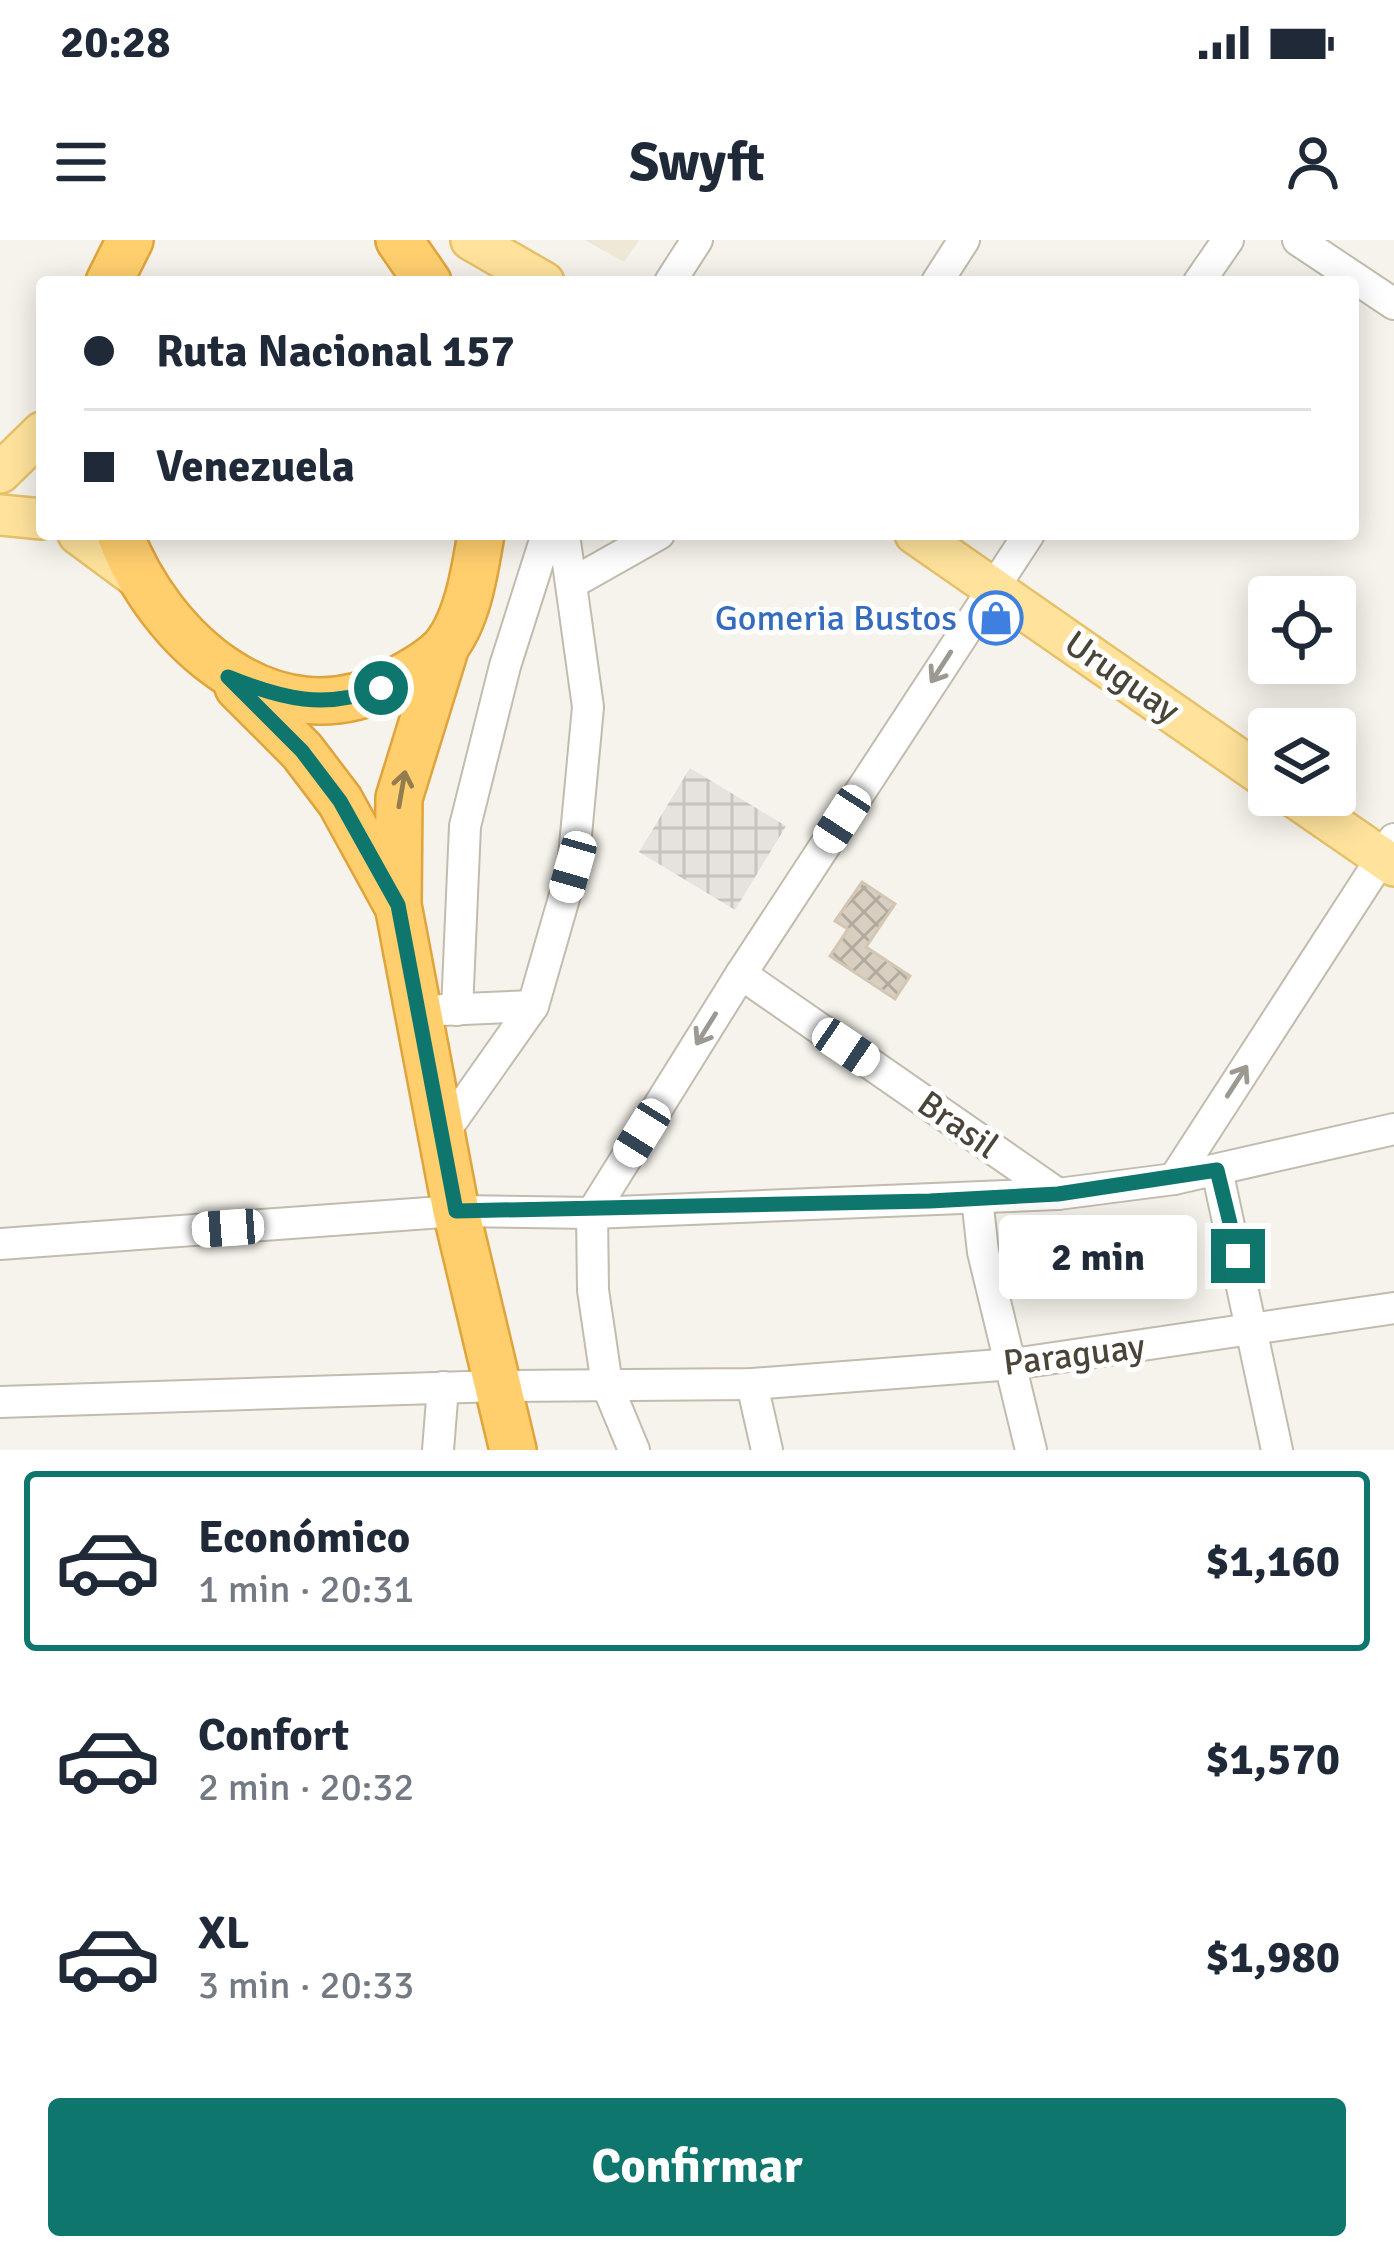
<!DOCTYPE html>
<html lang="es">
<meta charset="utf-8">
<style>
body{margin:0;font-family:Signika,sans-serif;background:#f6f6f7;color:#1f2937;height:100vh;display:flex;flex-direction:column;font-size:45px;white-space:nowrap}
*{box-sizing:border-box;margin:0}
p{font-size:39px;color:#747a83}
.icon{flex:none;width:66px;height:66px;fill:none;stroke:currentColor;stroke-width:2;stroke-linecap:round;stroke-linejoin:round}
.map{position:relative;height:1210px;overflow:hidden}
.details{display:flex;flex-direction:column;background:#fff;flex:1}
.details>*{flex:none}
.hud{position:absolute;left:36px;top:36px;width:1323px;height:264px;border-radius:12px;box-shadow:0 6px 30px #0003;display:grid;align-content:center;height:264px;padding:0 48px;background:#fff}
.buttons{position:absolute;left:1248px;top:336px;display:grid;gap:24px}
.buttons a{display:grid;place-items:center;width:108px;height:108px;border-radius:12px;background:#fff;box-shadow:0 6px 30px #0003;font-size:60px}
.end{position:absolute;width:54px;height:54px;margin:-27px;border:15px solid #0f766e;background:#fff;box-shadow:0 0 0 6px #fff}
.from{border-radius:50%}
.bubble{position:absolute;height:84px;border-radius:12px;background:#fff;box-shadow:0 6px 30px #0003;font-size:39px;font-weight:800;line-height:84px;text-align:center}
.car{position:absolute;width:36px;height:72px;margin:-36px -18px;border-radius:15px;box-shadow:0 0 9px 3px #0007;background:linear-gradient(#fff 24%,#345 0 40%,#fff 0 76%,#345 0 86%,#fff 0)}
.hud b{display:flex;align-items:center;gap:42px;height:114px;font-size:45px}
.hud b+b{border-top:3px solid #e0e1e3}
.hud i{width:30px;height:30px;background:#1f2937}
ul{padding:21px 0 0;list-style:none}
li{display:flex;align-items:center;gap:36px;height:180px;margin:0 24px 18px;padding:0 24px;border:6px solid transparent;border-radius:12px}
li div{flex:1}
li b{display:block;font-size:45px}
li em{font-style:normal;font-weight:800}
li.current{border-color:#0f766e}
li>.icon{width:108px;height:108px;stroke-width:1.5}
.button{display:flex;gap:24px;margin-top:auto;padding:24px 48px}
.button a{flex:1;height:138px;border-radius:12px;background:#0f766e;color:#fff;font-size:48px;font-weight:800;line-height:138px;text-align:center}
.status{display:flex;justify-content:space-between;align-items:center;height:84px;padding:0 60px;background:#fff;direction:ltr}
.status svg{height:33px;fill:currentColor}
header{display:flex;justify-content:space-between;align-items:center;height:156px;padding:0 48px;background:#fff;font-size:54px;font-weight:800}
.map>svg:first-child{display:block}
</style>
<div class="status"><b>20:28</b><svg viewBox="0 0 49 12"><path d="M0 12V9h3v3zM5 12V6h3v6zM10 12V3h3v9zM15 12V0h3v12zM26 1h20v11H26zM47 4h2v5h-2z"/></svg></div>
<header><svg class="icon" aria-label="menu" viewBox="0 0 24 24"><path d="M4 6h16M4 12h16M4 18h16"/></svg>Swyft<svg class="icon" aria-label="person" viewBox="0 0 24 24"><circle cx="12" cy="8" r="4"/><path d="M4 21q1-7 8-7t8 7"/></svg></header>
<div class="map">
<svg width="1394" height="1210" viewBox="0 0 1394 1210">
<defs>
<pattern id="industrial-grid" width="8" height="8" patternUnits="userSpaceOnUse" patternTransform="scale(3)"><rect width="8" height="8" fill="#e6e2dd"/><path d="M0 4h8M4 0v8" fill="none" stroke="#c7c3be"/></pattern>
<pattern id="building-cross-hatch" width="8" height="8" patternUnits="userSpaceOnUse" patternTransform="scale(3)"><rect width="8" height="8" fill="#d8cfc1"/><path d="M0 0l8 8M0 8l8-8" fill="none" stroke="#b1aa9e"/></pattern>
</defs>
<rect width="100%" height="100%" fill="#f6f3ec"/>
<polygon fill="url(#industrial-grid)" points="690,528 786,586 735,670 639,612"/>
<polygon fill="#efe8d6" points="585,0 639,0 624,22"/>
<polygon fill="url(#building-cross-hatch)" stroke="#d3c7b4" stroke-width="3" points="862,642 895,664 866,707 910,736 895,759 830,716 848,689 835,681"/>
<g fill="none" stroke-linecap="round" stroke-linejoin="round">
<g stroke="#c2bbae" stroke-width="34">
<g id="minor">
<polyline points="1298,0 1394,64"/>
<polyline points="670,42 697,0"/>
<polyline points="937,42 964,0"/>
<polyline points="1199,42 1228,0"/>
<polyline points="574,342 659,294"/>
<polyline points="741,734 1058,954"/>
<polyline points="441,770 533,766"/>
<polyline points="457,770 465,586 505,426 547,294"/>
<polyline points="442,895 533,766 573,627 588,467 564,294"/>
<polyline points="1217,930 1277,1210"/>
<polyline points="1174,939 1394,599"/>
<polyline points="977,958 983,1012 1031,1210"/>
<polyline points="0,1004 456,971 592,973 1058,954 1174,939 1394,889"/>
<polyline points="752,1144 767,1210"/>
<polyline points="0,1162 499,1146 752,1144 1013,1124 1394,1068"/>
<polyline points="438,1210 443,1147"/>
<polyline points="634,1210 607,1145 593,1050 592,973 741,734 1029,294"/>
</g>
</g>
<g stroke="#e6c16a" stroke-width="44">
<g id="major">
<polyline points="471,0 544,42"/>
<polyline points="0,233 42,192"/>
<polyline points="0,275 42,279"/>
<polyline points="78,294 136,337"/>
<polyline points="915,294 1269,540"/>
<polyline points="1291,555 1394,626"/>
</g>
</g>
<g stroke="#e0a43c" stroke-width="50">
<g id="highway">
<polyline points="399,0 428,42"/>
<polyline points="109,42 130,0"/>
<path d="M120 294C159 399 274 504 391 443 409 434 430 423 444 408 468 380 475 329 481 294"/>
<polyline points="446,406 399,558 398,665 456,971 513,1210"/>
<polyline points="238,447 302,511 340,561 396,663"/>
</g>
</g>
<use href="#minor" stroke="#fff" stroke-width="30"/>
<use href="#major" stroke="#ffe39c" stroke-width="39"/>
<use href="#highway" stroke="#ffcf6e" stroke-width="45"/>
</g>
<defs><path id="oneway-shaft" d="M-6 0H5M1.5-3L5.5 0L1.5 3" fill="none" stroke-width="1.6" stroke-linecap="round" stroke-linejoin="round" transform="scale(3)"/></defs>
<g stroke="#9c9892">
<use href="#oneway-shaft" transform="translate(941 427) rotate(123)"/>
<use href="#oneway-shaft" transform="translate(706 789) rotate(122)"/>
<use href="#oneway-shaft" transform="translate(1237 841) rotate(-57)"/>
</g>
<use stroke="#937c4e" href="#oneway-shaft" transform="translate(402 549) rotate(-80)"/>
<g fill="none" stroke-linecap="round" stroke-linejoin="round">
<path stroke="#0f766e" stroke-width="15" d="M381 448C325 470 282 459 228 437L302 511 340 561 398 665 456 971 930 961 1058 954 1217 930 1238 1016"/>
</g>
<defs>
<g id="shop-ring" transform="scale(2.7)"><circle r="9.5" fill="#fff" stroke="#3f7fe0" stroke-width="1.5"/><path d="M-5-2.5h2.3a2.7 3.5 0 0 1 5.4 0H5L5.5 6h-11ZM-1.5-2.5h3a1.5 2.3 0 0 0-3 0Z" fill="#3f7fe0"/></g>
</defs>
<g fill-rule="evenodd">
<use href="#shop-ring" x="996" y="378"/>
</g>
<g text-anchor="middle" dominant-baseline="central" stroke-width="10" stroke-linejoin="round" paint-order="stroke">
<g font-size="36" fill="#366cbe" stroke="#fff" text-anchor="end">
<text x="957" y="378">Gomeria Bustos</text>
</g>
<g font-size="36" fill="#4b4439" stroke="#fff">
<text transform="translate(1122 437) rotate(35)">Uruguay</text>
<text transform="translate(958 885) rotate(35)">Brasil</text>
<text transform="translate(1074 1115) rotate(-7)">Paraguay</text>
</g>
</g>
</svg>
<div class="buttons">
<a><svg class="icon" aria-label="locate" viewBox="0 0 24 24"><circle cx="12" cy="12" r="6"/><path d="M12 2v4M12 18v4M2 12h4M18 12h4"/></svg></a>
<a><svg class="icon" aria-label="layers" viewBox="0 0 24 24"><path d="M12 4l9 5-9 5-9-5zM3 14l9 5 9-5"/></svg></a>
</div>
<i class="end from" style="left:381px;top:448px"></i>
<i class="end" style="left:1238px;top:1016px"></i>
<div class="bubble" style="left:999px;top:975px;width:198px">2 min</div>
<i class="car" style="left:842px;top:579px;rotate:213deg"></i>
<i class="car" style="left:573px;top:627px;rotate:196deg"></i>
<i class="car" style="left:846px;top:807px;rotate:124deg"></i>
<i class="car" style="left:642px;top:893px;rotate:212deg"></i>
<i class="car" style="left:228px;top:988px;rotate:266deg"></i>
<div class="hud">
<b><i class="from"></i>Ruta Nacional 157</b>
<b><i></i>Venezuela</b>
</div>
</div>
<section class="details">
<ul>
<li class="current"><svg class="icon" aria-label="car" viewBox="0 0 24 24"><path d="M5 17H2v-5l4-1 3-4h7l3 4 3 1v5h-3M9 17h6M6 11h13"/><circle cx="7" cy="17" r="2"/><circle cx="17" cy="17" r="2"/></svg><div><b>Económico</b><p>1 min · 20:31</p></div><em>$1,160</em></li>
<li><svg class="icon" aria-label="car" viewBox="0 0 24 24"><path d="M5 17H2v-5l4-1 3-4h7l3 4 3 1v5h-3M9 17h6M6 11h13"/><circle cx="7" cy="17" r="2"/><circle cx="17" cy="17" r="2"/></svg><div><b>Confort</b><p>2 min · 20:32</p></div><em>$1,570</em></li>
<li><svg class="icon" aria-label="car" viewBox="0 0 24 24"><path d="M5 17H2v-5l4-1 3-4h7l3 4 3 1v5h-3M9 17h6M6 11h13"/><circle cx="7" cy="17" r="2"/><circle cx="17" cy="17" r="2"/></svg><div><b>XL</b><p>3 min · 20:33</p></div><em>$1,980</em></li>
</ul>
<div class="button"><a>Confirmar</a></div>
</section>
